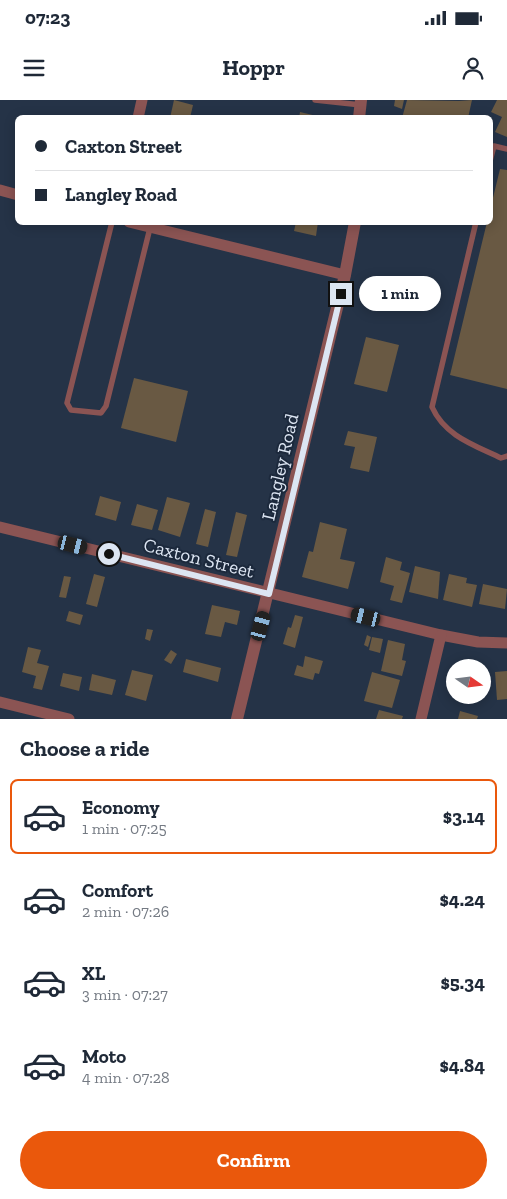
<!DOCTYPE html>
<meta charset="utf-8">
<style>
body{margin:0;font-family:"Zilla Slab",serif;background:#f6f6f7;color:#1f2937;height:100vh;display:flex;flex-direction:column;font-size:19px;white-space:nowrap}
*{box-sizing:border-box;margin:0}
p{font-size:16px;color:#747a83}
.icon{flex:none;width:28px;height:28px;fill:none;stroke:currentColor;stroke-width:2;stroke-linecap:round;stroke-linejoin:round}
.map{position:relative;height:619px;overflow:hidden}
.drawer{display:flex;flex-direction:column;background:#fff;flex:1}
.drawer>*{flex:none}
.top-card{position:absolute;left:15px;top:15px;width:478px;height:110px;border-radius:8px;box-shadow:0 2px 12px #0003;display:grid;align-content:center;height:110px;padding:0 20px;background:#fff}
.needle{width:32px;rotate:104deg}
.buttons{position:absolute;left:446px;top:559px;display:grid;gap:10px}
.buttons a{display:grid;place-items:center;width:45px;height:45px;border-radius:50%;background:#fff;box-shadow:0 2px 12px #0003;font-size:25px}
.end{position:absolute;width:22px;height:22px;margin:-11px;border:6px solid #dce5f2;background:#111;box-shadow:0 0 0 2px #111}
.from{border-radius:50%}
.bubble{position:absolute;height:35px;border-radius:18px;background:#fff;box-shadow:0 2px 12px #0003;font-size:16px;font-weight:700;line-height:35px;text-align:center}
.car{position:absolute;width:15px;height:30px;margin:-15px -8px;border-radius:6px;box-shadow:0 0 4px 1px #0007;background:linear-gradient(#222 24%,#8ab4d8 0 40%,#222 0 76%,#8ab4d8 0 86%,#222 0)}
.top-card b{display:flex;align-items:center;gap:18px;height:48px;font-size:19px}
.top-card b+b{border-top:1px solid #e0e1e3}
.top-card i{width:12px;height:12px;background:#1f2937}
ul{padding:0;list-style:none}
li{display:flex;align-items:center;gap:15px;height:75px;margin:0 10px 8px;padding:0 10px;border:2px solid transparent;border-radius:8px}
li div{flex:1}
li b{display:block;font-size:19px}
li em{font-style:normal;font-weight:700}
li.on{border-color:#ea580c}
li>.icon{width:45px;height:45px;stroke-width:1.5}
h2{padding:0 20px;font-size:22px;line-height:60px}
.action{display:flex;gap:10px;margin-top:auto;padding:10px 20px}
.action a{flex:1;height:58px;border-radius:30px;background:#ea580c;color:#fff;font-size:20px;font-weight:700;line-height:58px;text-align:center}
.status{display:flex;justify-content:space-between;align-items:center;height:35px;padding:0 25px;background:#fff;direction:ltr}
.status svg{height:14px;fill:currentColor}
header{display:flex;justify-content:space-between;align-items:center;height:65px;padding:0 20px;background:#fff;font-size:22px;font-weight:700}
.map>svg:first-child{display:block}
</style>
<div class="status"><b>07:23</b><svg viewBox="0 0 49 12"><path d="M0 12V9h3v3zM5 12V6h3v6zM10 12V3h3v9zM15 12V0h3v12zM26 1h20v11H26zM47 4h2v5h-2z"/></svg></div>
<header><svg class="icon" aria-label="menu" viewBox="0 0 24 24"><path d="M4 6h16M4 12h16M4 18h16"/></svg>Hoppr<svg class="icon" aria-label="person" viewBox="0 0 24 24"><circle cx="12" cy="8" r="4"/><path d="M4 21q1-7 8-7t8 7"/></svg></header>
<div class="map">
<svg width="507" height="619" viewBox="0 0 507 619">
<rect width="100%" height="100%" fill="#253347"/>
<g fill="#695943">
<polygon points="174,0 193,5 190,18 170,18"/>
<polygon points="395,0 404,0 402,9 394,6"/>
<polygon points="407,0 459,1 472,0 468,18 402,18"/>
<polygon points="497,0 507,0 507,37 495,32 502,17 491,12"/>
<polygon points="300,12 321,17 320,18 299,18"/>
<polygon points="500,69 507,70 507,289 450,275 487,122 490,122 490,110"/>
<polygon points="296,122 318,122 316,136 294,131"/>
<polygon points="366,237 399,245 387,292 354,284"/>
<polygon points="134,278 188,291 176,342 121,328"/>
<polygon points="348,331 377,337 369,372 350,368 355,347 344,345"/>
<polygon points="100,396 121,402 116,421 95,415"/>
<polygon points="167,397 190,403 180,437 158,430"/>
<polygon points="137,404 158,410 152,430 131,425"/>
<polygon points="205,409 216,412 208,447 196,444"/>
<polygon points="236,412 247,415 237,457 226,455"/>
<polygon points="320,422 347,429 340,459 355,462 348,489 302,477 309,451 313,452"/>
<polygon points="386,457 402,462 400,470 410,473 402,503 390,500 394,486 380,482"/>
<polygon points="415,466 440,472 438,499 409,492"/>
<polygon points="94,474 105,477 97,507 86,504"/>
<polygon points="449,474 467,478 466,483 477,485 472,507 443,500"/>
<polygon points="64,476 71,477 66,498 59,497"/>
<polygon points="483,484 507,489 505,509 479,504"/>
<polygon points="212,505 240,511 237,525 225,522 221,537 205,534"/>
<polygon points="69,511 83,515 80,525 66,521"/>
<polygon points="295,515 303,517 295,548 283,544 288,527 291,528"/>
<polygon points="147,529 153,530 150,541 145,539"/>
<polygon points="367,535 371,537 368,547 364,545"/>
<polygon points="372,537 383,539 380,553 369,550"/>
<polygon points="388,540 405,544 402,560 406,561 402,576 381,571"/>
<polygon points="28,547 41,550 37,563 49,566 42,590 33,588 36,576 22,572"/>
<polygon points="171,550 177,554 171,564 164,560"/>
<polygon points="305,556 323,561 319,574 315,573 313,580 294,575 297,565 303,567"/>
<polygon points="186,559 221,568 218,582 183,572"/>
<polygon points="132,570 153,575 146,601 125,595"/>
<polygon points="507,571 507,599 497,600 495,572"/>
<polygon points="372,572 400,580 392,608 364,601"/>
<polygon points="482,572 489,573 484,592 482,592"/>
<polygon points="63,573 82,577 79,591 60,586"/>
<polygon points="92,574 116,580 112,595 89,590"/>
<polygon points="379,610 403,616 402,619 376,619"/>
<polygon points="460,611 478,616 477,619 458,619"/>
</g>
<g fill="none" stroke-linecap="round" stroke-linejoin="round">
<g stroke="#8b5453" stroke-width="5.5">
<polyline points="315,0 361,5"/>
<polyline points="490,61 494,46 507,49"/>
<polyline points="112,122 67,303 71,310 101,313 106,306 150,128"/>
<path d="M476 122 432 307C445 336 474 345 501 358L507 356"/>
</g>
<g stroke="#8b5453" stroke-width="11">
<polyline points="138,18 142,0"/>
<polyline points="0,90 18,95"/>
<polyline points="129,122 345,175"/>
<polyline points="0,427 441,535 478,542 507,543"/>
<polyline points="0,602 69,619"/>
<polyline points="421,619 441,535"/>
</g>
<g stroke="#8b5453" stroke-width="12">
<polyline points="359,18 361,0"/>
<polyline points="237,619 345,175 355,122"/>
</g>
</g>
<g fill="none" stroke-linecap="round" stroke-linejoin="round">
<polyline stroke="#dce5f2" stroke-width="6" points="109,454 269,494 341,194"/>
</g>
<g text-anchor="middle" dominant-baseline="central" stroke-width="4" stroke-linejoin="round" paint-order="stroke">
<g font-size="19" fill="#dce5f2" stroke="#1c293c">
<text transform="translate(280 367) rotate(-77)">Langley Road</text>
<text transform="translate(199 458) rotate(14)">Caxton Street</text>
</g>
</g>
</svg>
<div class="buttons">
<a><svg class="needle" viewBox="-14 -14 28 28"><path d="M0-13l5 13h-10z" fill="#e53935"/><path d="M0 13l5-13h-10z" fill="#747a83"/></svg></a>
</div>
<i class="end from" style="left:109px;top:454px"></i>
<i class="end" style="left:341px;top:194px"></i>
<div class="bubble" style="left:359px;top:176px;width:82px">1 min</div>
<i class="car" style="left:73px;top:445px;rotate:104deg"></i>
<i class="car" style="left:366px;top:517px;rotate:284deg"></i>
<i class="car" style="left:261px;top:526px;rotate:15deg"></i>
<div class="top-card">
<b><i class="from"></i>Caxton Street</b>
<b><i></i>Langley Road</b>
</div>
</div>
<section class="drawer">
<h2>Choose a ride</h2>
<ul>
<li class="on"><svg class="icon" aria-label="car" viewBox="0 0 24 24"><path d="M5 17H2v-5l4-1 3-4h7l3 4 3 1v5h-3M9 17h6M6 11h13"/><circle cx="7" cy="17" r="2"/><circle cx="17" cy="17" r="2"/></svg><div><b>Economy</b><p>1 min · 07:25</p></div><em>$3.14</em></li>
<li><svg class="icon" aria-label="car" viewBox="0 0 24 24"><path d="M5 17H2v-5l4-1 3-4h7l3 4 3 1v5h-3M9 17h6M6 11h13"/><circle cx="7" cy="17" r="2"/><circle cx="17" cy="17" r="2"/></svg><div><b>Comfort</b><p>2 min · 07:26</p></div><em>$4.24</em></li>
<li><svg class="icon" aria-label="car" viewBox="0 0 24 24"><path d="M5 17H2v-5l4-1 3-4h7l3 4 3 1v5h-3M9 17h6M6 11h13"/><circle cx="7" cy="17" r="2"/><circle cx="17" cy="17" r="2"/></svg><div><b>XL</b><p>3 min · 07:27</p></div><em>$5.34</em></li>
<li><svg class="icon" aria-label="car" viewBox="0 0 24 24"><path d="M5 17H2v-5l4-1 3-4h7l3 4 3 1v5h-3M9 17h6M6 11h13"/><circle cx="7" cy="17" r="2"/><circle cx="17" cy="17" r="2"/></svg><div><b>Moto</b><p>4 min · 07:28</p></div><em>$4.84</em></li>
</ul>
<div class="action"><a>Confirm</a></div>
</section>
